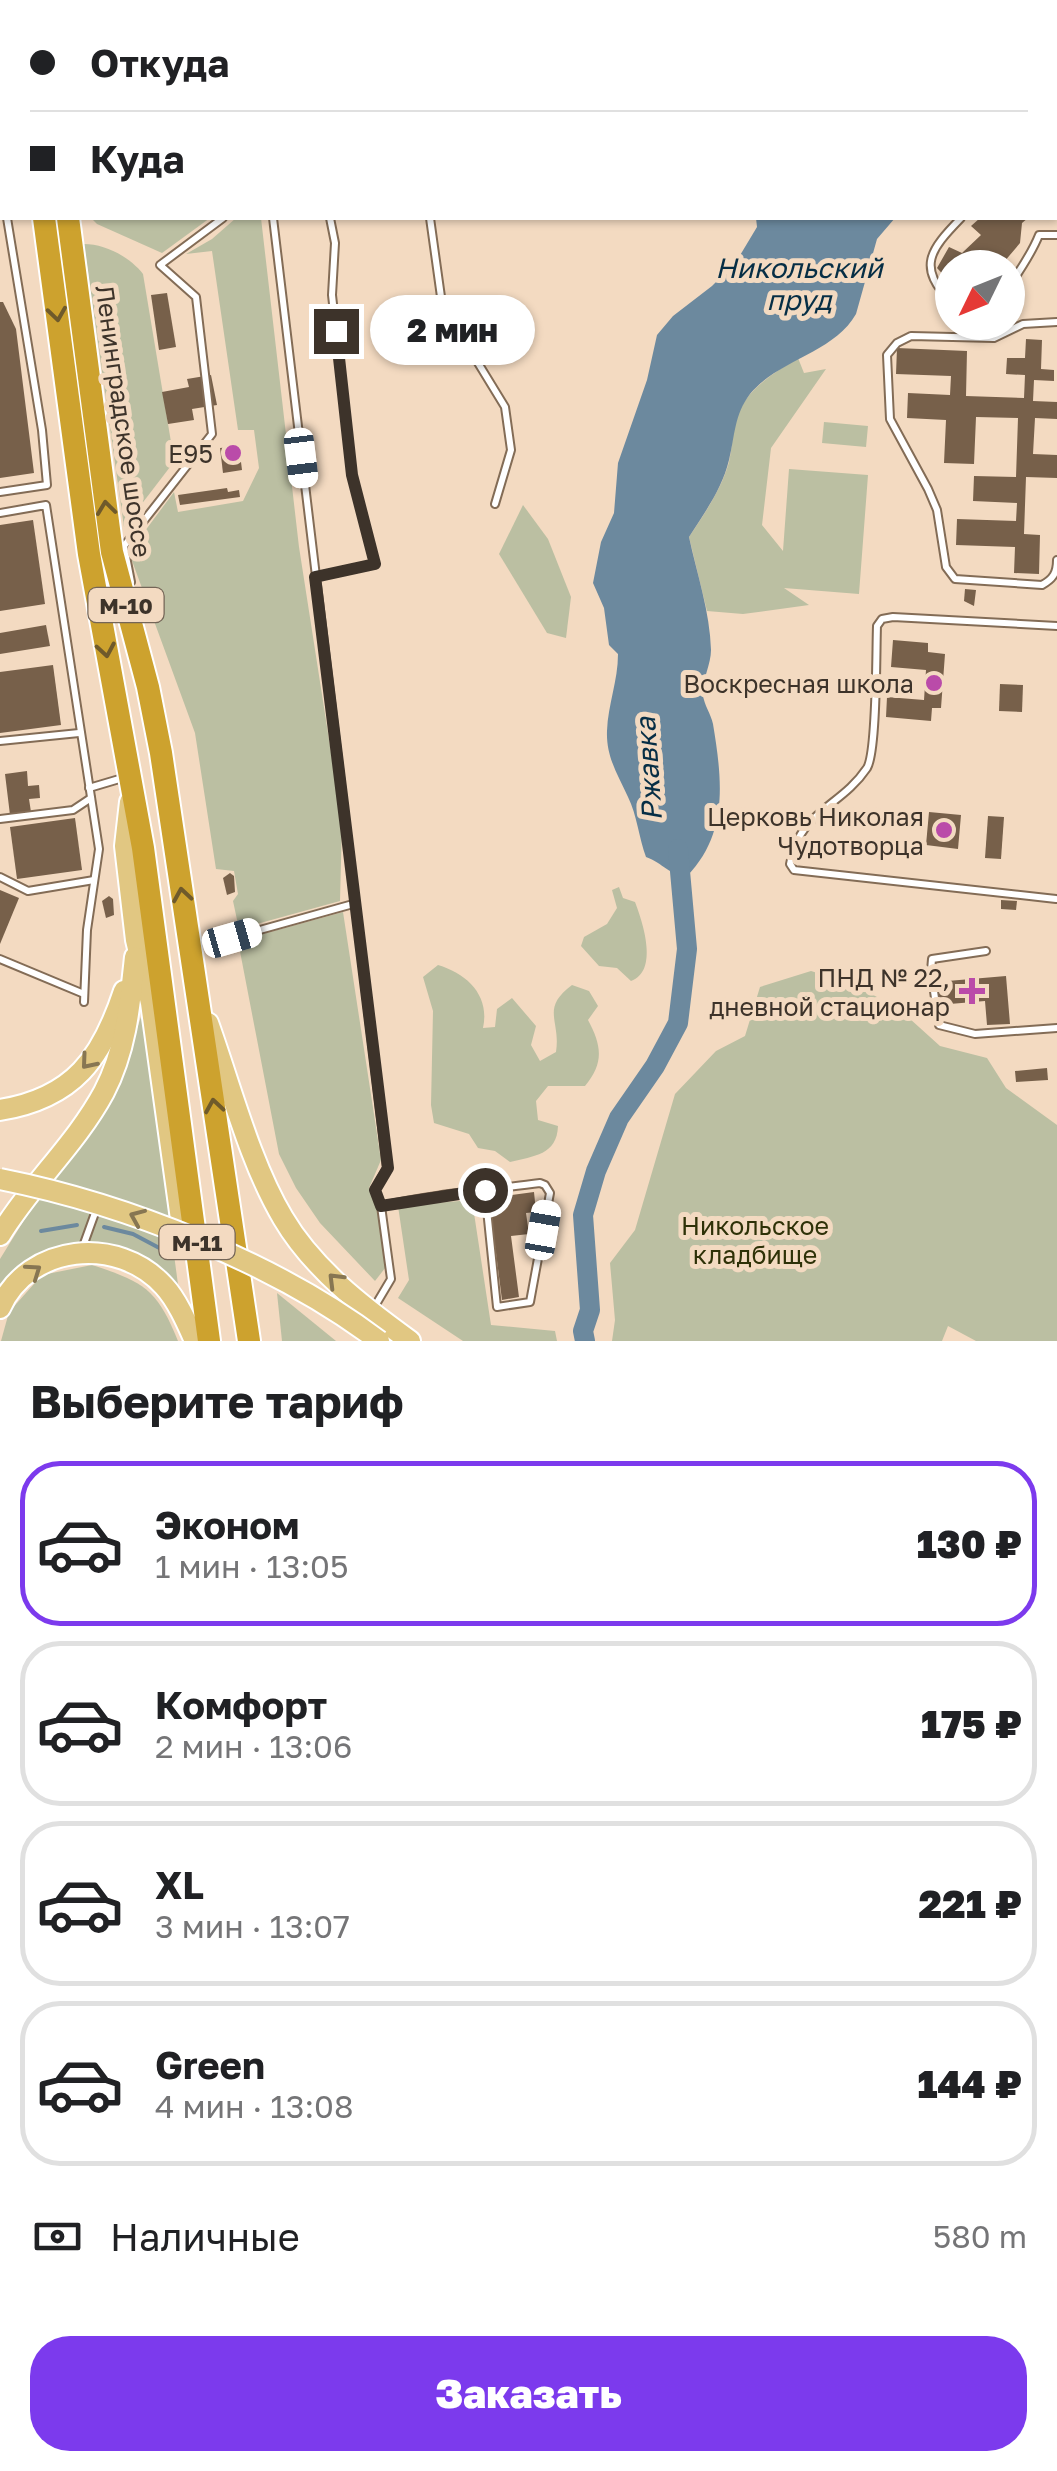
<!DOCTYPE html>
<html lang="ru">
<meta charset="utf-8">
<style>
body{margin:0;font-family:"Golos Text",sans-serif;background:#f6f6f6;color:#202124;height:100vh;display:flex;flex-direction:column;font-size:38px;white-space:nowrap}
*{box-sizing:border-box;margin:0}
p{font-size:32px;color:#757577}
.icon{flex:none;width:55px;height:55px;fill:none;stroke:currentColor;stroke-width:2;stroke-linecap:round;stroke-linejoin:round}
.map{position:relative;height:1341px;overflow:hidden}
.side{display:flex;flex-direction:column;background:#fff;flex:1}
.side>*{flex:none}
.top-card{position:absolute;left:0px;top:0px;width:1058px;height:220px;box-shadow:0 2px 8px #0004;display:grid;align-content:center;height:220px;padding:0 30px;background:#fff}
.needle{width:65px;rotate:227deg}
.buttons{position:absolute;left:935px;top:250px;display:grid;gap:20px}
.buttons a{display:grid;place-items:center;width:90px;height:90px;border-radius:50%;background:#fff;box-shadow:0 2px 8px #0004;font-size:50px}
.end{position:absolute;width:45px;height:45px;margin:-22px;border:12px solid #3d332a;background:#fff;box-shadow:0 0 0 5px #fff}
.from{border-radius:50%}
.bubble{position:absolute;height:70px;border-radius:35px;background:#fff;box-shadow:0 2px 8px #0004;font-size:32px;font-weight:800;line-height:70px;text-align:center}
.car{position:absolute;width:30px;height:60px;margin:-30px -15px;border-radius:12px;box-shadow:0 0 8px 2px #0007;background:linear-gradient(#fff 24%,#345 0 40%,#fff 0 76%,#345 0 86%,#fff 0)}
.top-card b{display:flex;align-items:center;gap:35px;height:95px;font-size:38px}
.top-card b+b{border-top:2px solid #e0e0e0}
.top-card i{width:25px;height:25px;background:#202124}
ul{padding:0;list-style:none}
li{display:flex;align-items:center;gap:30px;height:165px;margin:0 20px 15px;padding:0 10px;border:5px solid #e0e0e0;border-radius:40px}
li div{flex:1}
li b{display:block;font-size:38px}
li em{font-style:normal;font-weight:800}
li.selected{border-color:#7c3aed}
li>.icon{width:90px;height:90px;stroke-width:1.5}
h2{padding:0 30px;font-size:45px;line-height:120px}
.pay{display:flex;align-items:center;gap:25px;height:110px;padding:0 30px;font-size:38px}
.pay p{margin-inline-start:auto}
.cta{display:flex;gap:20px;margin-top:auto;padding:20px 30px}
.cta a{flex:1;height:115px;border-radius:40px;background:#7c3aed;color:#fff;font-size:40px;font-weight:800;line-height:115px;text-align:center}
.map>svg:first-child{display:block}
</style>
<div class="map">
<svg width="1057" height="1341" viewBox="0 0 1057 1341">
<rect width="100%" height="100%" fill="#f3dac1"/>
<g fill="#bbbfa2">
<polygon points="91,218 210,218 162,253 97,224"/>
<polygon points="236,218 261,218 299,547 342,823 340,901 239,929 233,901 238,894 234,871 216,869 195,733 131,558 133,547 174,492 178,512 243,501 259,468 254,430 238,430 212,251 186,254 212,239"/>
<path d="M84 244C105 244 130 257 143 274L173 454 170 467 124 527Z"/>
<path d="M798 358 804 373 826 369 771 448 762 525 783 551 789 469 868 475 859 594 784 588 809 605 743 614 707 611 689 537C705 513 721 490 729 462 732 449 732 436 735 423 742 392 772 374 798 358Z"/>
<polygon points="824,422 868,426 866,447 822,443"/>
<polygon points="523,505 548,539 571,597 566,638 547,633 499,554"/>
<path d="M619 887 623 898 635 902C643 923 659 971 631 981L617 968 599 966 581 946 584 937 607 924 617 908 612 890Z"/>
<polygon points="343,912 381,1160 369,1188 386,1232 389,1263 375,1281 320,1223 296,1188 279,1154 238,941"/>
<path d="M438 965C468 974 490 996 483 1028L495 1027 497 1009 512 998 536 1026 531 1045 540 1061 556 1052C561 1020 540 1009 572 985L589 991 598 1006 588 1020C602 1046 604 1063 585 1086H548L536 1101 538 1120 558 1126C557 1155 534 1156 510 1162L495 1151 478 1148 469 1134 434 1123 431 1105 433 1011 423 977Z"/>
<polygon points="811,971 853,984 899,1009 940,1046 987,1058 1006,1088 1057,1125 1057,1341 976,1341 948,1326 942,1341 612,1341 615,1320 610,1263 635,1230 675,1094 716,1051 745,1036 760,987"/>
<polygon points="142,1014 179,1292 154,1262 103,1244 68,1245 38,1256 0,1284 0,1259 26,1217 115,1092"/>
<polygon points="472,1200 491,1325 555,1331 557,1341 463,1341 398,1298 409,1280 398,1206"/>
<path d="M92 1265C144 1282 157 1289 178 1341H1L9 1312 42 1275Z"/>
<polygon points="277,1293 336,1341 282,1341"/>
</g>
<path fill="#6c899e" d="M756 218H895L877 239 856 314C834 353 779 359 750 394 734 415 735 436 729 460 722 489 705 512 689 537 697 574 710 612 711 650 711 665 702 679 703 695 704 705 711 714 713 724 722 779 729 833 687 876 670 876 663 863 646 857 639 838 637 815 628 797 618 775 606 757 607 731 608 704 618 681 618 654L609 645 604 608 593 583 601 542 614 513 618 463 647 380 657 335 673 316 712 286 736 262 757 227Z"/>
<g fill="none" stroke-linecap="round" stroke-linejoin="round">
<g stroke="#6c899e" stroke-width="4">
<polyline points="104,1227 133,1234 165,1251"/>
<polyline points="41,1231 77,1225"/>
</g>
<polyline stroke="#6c899e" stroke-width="20" points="585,1341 583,1331 590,1310 583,1215 596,1171 619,1118 655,1066 678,1023 687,949 678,849"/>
</g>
<g fill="#77604a">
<polygon points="980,218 1028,218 1022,223 1020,243 999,268 952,268 952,284 937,268 949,247 962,253 981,235 971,226"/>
<polygon points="167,293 176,347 159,350 151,295"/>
<polygon points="0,302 3,302 16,329 34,473 0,478"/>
<polygon points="1026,339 1042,340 1041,369 1054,370 1054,381 1034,380 1033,401 1057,402 1057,419 1035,418 1033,454 1057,455 1057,478 1026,477 1024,534 1040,535 1039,574 1014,573 1015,547 956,545 957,519 1016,521 1017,503 973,501 974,476 1016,477 1018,418 976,417 974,464 944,463 946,420 907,418 908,393 950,395 951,376 896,374 897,348 967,351 966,396 1024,398 1025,375 1006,374 1007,358 1025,358"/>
<polygon points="211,375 217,405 192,409 194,420 168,424 162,392 189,387 187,379"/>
<polygon points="239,446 242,470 223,473 220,448"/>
<polygon points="227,488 228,492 239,490 240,497 180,505 178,495"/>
<polygon points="33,520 45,604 0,611 0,525"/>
<polygon points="965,589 976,590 974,606 964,601"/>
<polygon points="46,625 50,646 0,654 0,633"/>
<polygon points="893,640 928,643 928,652 945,654 941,708 932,708 931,721 886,717 887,697 924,700 926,670 891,667"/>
<polygon points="53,665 61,725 0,733 0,672"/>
<polygon points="1000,684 1023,685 1022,712 999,711"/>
<polygon points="27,771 28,786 39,785 40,798 29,799 31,812 10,815 5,774"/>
<polygon points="929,812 961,815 958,849 926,845"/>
<polygon points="988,816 1004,817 1001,859 985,858"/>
<polygon points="75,818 82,870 17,879 10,827"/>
<polygon points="230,873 234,876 235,892 227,895 223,878"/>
<polygon points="0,890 19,898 0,944"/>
<polygon points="109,896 113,899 114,915 106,918 102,901"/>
<polygon points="1001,900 1017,901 1016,910 1001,909"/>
<polygon points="1006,976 1010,1024 987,1025 985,1001 938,1005 936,982"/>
<polygon points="1047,1068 1048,1080 1016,1082 1015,1071"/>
<polygon points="534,1192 536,1212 526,1213 529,1234 511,1236 519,1297 502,1300 489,1198"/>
</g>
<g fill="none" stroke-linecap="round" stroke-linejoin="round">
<g stroke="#836c56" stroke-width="10">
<g id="lane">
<polyline points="123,0 123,2"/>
<polyline points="250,0 250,2"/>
<polyline points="0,85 2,84"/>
<polyline points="0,138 2,152"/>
<polyline points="1055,143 1057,144"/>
<polyline points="273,218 387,1168 375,1190 381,1206"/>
<polyline points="430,218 442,304 505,407 511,450 495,504"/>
<path d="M1008 288C1019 272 1032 253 1039 235H1057"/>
<path d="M952 303C916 267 930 250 961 218"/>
<path d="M1057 322 1023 324 994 338 911 336 897 343 887 355 890 419 928 489 937 510 946 567 955 579 1042 585C1053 579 1057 573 1057 560"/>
<polyline points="0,492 47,485 42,430 7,218"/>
<polyline points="0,513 46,505 99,849 87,930 84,1002"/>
<polyline points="315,577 375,564 352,475 332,295 335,243 330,218"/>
<polyline points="131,582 124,546 212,434 196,297 160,265 223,218"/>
<polyline points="0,741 79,733"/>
<polyline points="89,788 126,777"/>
<polyline points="0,819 73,810 91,798"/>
<polyline points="0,877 28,891 94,880"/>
<path d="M1056 899 794 870 790 864C799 811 841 807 867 768 877 752 876 650 877 626L882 619 893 617 1057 626"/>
<polyline points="231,938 353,904"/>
<polyline points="986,951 932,959 931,971 939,1025 975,1034 1057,1028"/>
<polyline points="0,959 84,994"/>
<polyline points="82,1249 95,1213"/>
<path d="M372 1311 391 1279 381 1206C433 1194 487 1190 540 1183L545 1185 550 1193 530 1302 497 1307 485 1190"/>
</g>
</g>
<g stroke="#836c56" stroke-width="16">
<polyline id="street" points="589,0 594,0"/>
</g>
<g stroke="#836c56" stroke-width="21">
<g id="secondary">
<polyline points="975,0 981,2"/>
<polyline points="1055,48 1057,50"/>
</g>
</g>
<g stroke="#fff" stroke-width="24">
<g id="primary">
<polyline points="130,802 125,846 136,940 151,1003 185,1248"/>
<path d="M208 1023C230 1084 250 1163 283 1218 313 1269 363 1307 410 1341"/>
<path d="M0 1110C74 1098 102 1058 124 991"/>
<path d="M0 1235C31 1184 76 1144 104 1092 126 1050 130 1004 135 957"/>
<path d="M0 1308C28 1244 118 1235 164 1286 177 1300 187 1323 195 1341"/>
</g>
</g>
<g stroke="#fff" stroke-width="26">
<g id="highway">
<polyline points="15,0 16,2"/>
<polyline points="40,0 40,2"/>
<polyline points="44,218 89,554 143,848 209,1341"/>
<polyline points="68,218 112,552 148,687 161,753 249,1341"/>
</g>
</g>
<use href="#lane" stroke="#fff" stroke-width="6"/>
<use href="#street" stroke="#fff" stroke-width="12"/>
<use href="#secondary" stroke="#fff" stroke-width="18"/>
<use href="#primary" stroke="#e1c782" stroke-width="20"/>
<use href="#highway" stroke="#cda22e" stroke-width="22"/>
<g stroke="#fff" stroke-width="24" stroke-linecap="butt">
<path id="primary-bridge" d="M0 1179C126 1204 276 1263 379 1341"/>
</g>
<use href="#primary-bridge" stroke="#e1c782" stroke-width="20"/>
</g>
<defs><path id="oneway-chevron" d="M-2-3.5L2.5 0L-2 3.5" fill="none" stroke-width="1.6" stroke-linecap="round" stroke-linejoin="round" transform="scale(2.5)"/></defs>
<g stroke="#6f5a2b">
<use href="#oneway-chevron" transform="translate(57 314) rotate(82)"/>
<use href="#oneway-chevron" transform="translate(106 508) rotate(-97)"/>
<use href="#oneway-chevron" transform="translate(106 650) rotate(80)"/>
<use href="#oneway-chevron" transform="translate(182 895) rotate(-99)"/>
<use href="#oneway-chevron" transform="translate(214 1106) rotate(-99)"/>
</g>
<g stroke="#877652">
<use href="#oneway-chevron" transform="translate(88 1062) rotate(130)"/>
<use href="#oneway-chevron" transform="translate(137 1217) rotate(-157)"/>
<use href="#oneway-chevron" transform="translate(34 1271) rotate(-35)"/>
<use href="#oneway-chevron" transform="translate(335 1280) rotate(-135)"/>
</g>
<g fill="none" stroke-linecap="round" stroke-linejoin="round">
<polyline stroke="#3d332a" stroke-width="12" points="336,331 352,475 375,564 315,577 388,1168 375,1190 381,1206 485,1190"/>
</g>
<g fill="#ba4ba9" stroke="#f3dac1" stroke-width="4">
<circle cx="233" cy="453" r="10"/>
<circle cx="934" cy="683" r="10"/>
<circle cx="944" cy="830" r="10"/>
<path d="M967 976h10v10h10v10h-10v10h-10v-10h-10v-10h10z"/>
</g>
<g text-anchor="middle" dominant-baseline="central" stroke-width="10" stroke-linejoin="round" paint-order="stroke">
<g fill="#f3dac1" stroke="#746557" stroke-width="2.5">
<rect x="88.5" y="588" width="75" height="34" rx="8"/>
<rect x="159.5" y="1225" width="75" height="34" rx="8"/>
</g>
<g font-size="22" font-weight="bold" fill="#3d332a">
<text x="126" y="605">М-10</text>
<text x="197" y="1242">М-11</text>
</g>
<g font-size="25" fill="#3d332a" stroke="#f3dac1">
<text transform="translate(124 421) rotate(82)">Ленинградское шоссе</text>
</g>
<g font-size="25" fill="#3d332a" stroke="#f3dac1" text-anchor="end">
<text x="213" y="453">E95</text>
<text x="914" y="683">Воскресная школа</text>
<text x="924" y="816">Церковь Николая<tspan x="924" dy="29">Чудотворца</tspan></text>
<text x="950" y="977">ПНД № 22,<tspan x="950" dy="29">дневной стационар</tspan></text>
</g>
<g font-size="25" fill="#2e3107" stroke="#f3dac1">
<text x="755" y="1225">Никольское<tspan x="755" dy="29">кладбище</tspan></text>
</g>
<g font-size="28" font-style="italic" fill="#062e45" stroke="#f3dac1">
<text x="799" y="267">Никольский<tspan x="799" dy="32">пруд</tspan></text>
<text transform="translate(648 769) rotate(-94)">Ржавка</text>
</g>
</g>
</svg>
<div class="buttons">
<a><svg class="needle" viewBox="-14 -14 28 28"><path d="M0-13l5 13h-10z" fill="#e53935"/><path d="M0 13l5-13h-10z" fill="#757577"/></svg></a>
</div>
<i class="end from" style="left:485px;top:1190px"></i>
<i class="end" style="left:336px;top:331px"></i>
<div class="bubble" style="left:370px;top:295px;width:165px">2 мин</div>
<i class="car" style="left:301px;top:458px;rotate:173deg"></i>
<i class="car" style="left:232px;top:938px;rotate:74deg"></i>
<i class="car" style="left:543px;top:1230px;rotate:10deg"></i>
<div class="top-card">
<b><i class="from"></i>Откуда</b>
<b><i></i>Куда</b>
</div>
</div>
<section class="side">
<h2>Выберите тариф</h2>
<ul>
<li class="selected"><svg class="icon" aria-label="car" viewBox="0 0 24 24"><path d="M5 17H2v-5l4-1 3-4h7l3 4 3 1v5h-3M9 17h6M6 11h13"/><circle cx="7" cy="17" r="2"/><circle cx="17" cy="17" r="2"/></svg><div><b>Эконом</b><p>1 мин · 13:05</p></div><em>130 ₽</em></li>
<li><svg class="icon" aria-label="car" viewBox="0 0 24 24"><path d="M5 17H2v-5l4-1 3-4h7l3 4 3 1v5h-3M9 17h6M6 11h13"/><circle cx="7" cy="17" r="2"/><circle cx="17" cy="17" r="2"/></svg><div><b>Комфорт</b><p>2 мин · 13:06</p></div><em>175 ₽</em></li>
<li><svg class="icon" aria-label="car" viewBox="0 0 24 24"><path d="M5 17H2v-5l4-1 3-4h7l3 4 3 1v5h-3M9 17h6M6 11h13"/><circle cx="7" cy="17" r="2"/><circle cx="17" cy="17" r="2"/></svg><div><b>XL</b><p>3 мин · 13:07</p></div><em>221 ₽</em></li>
<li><svg class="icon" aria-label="car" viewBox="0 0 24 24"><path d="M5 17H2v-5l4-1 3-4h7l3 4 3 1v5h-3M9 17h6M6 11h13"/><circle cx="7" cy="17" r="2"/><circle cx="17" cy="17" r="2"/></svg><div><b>Green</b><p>4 мин · 13:08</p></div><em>144 ₽</em></li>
</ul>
<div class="pay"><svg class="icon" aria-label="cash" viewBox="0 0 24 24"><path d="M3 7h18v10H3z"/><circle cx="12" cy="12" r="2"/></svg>Наличные<p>580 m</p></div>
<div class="cta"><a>Заказать</a></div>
</section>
